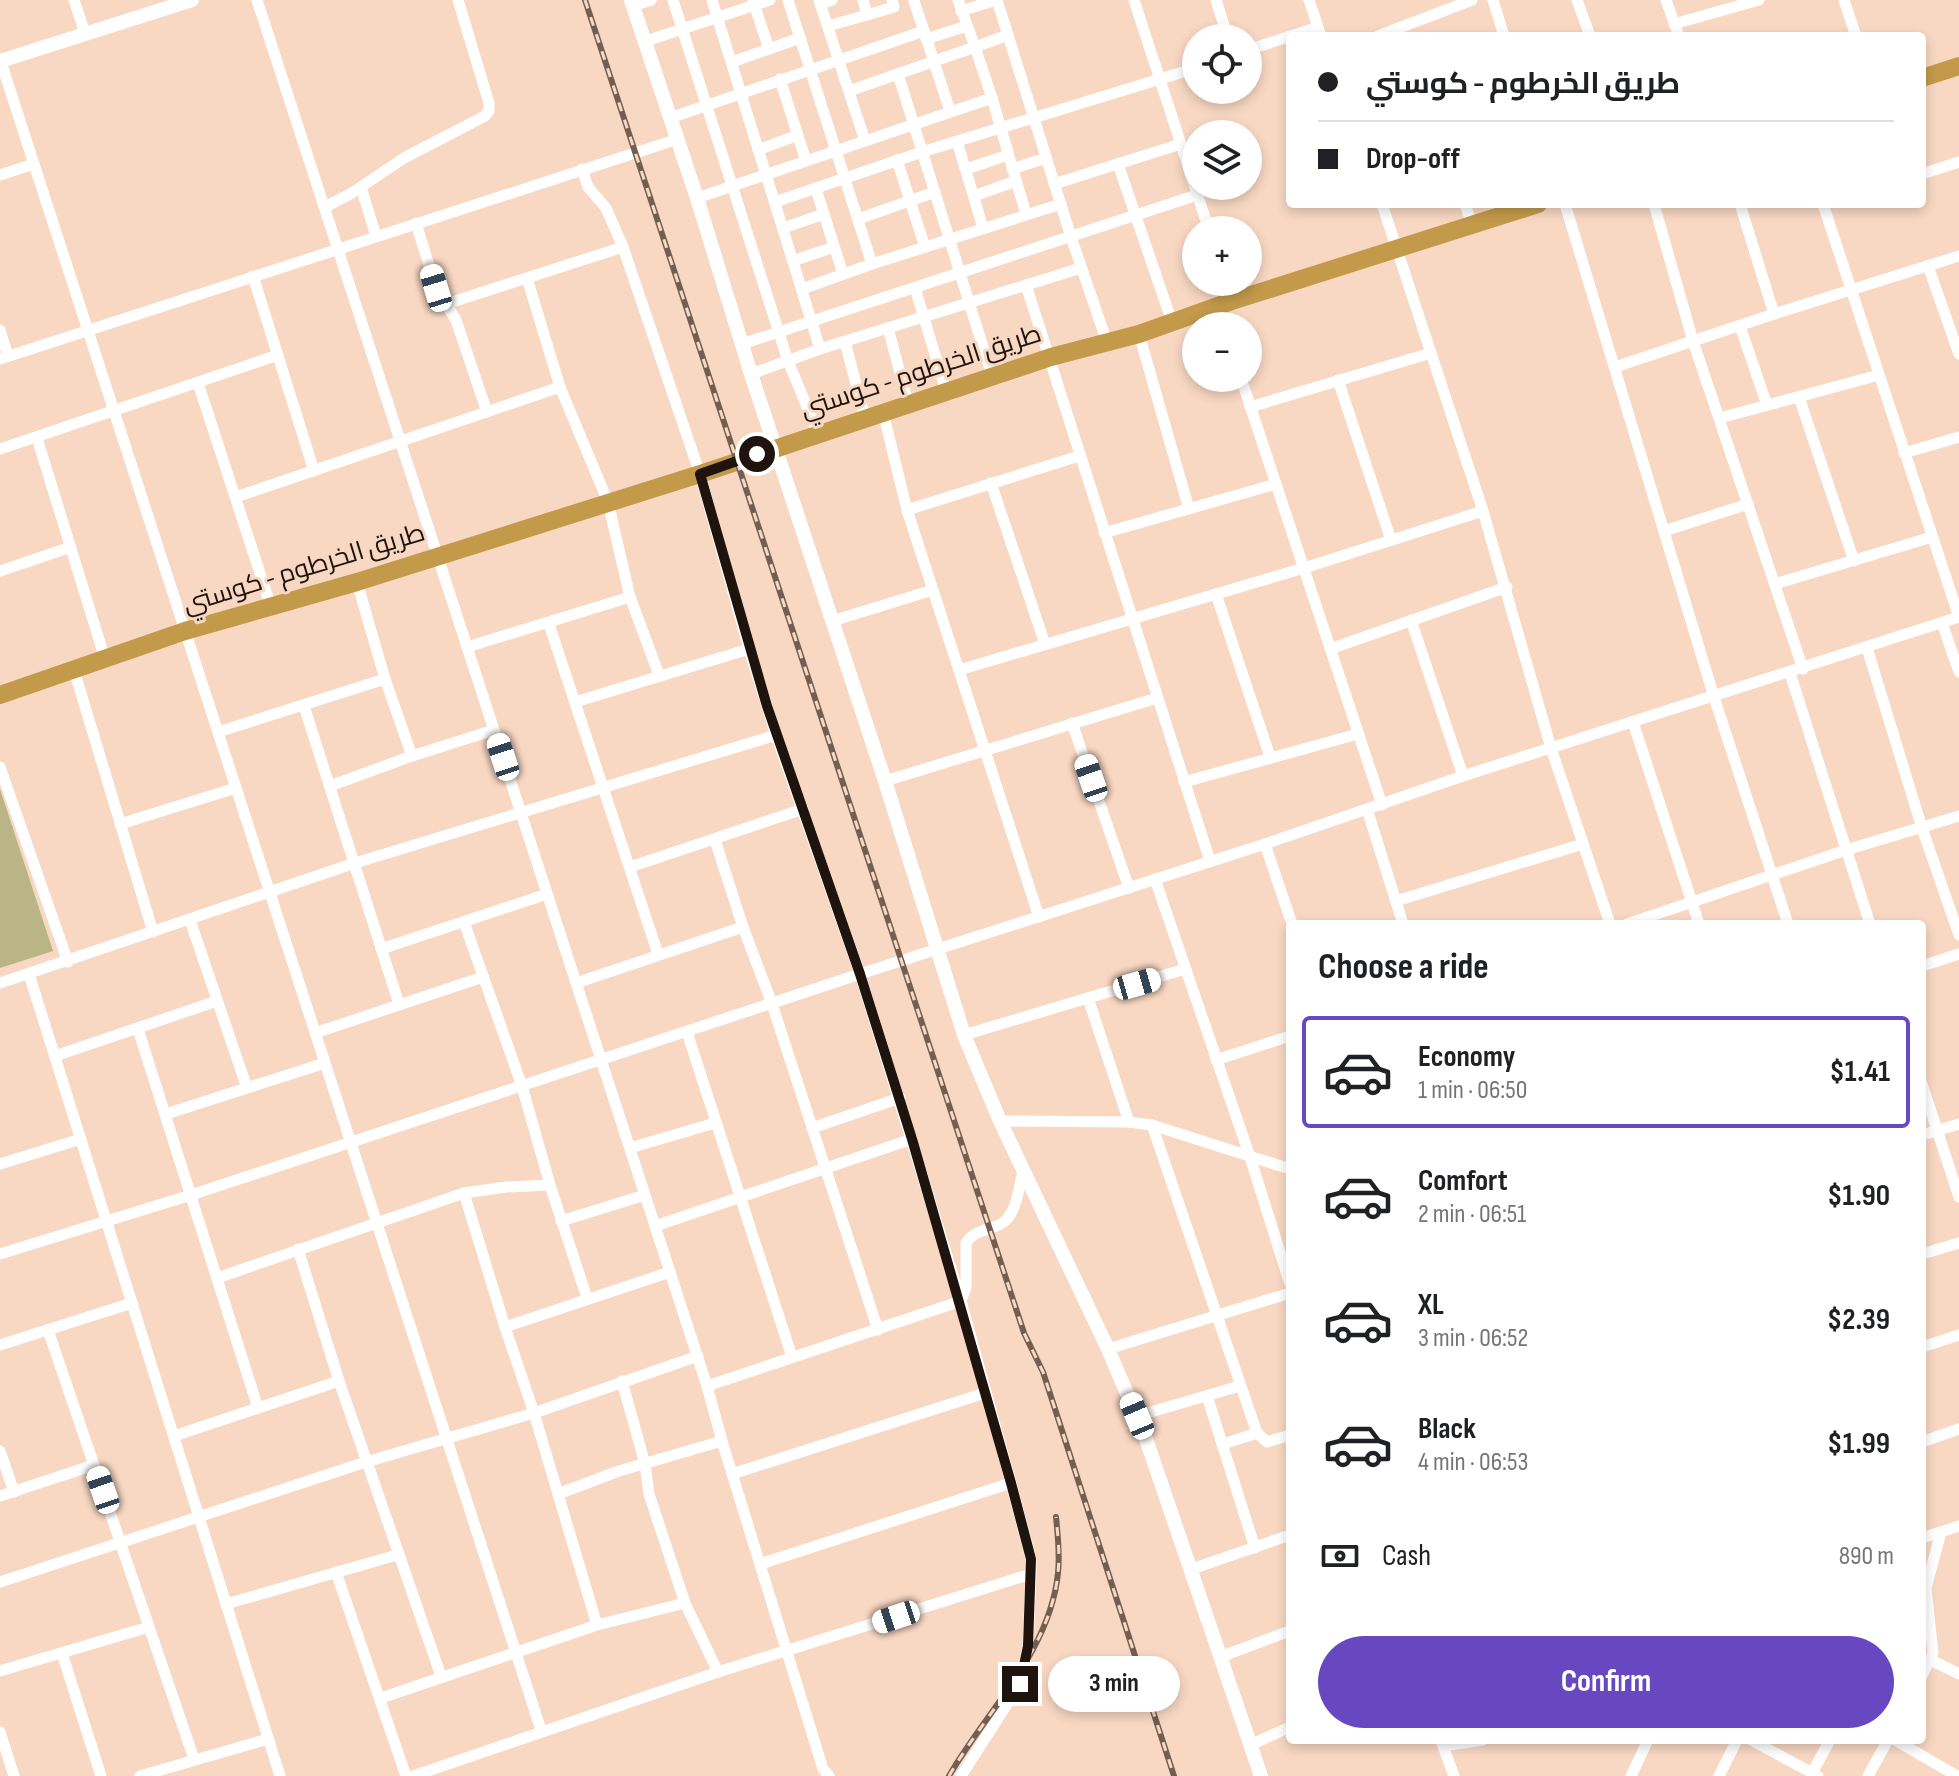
<!DOCTYPE html>
<meta charset="utf-8">
<style>
body{margin:0;font-family:"Sofia Sans Condensed",Cairo,sans-serif;background:#f2f2f2;color:#202124;height:100vh;display:flex;flex-direction:column;font-size:30px;white-space:nowrap}
*{box-sizing:border-box;margin:0}
p{font-size:26px;color:#757577}
.icon{flex:none;width:44px;height:44px;fill:none;stroke:currentColor;stroke-width:2;stroke-linecap:round;stroke-linejoin:round}
.map{position:relative;flex:1;overflow:hidden}
.sheet{position:absolute;left:1286px;top:920px;width:640px;height:824px;display:flex;flex-direction:column;background:#fff;border-radius:8px;box-shadow:0 4px 12px #0003}
.sheet>*{flex:none}
.hud{position:absolute;left:1286px;top:32px;width:640px;height:176px;border-radius:8px;box-shadow:0 4px 12px #0003;display:grid;align-content:center;height:176px;padding:0 32px;background:#fff}
.controls{position:absolute;left:1182px;top:24px;display:grid;gap:16px}
.controls a{display:grid;place-items:center;width:80px;height:80px;border-radius:50%;background:#fff;box-shadow:0 4px 12px #0003;font-size:40px}
.end{position:absolute;width:36px;height:36px;margin:-18px;border:10px solid #1f140d;background:#fff;box-shadow:0 0 0 4px #fff}
.from{border-radius:50%}
.bubble{position:absolute;height:56px;border-radius:28px;background:#fff;box-shadow:0 4px 12px #0003;font-size:26px;font-weight:700;line-height:56px;text-align:center}
.car{position:absolute;width:24px;height:48px;margin:-24px -12px;border-radius:10px;box-shadow:0 0 6px 2px #0007;background:linear-gradient(#fff 24%,#345 0 40%,#fff 0 76%,#345 0 86%,#fff 0)}
.hud b{display:flex;align-items:center;gap:28px;height:76px;font-size:30px}
.hud b+b{border-top:2px solid #e0e0e0}
.hud i{width:20px;height:20px;background:#202124}
ul{padding:0;list-style:none}
li{display:flex;align-items:center;gap:24px;height:112px;margin:0 16px 12px;padding:0 16px;border:4px solid transparent;border-radius:8px}
li div{flex:1}
li b{display:block;font-size:30px}
li em{font-style:normal;font-weight:700}
li.selected{border-color:#6748c1}
li>.icon{width:72px;height:72px;stroke-width:1.5}
h2{padding:0 32px;font-size:36px;line-height:96px}
.pay{display:flex;align-items:center;gap:20px;height:88px;padding:0 32px;font-size:30px}
.pay p{margin-inline-start:auto}
.cta{display:flex;gap:16px;margin-top:auto;padding:16px 32px}
.cta a{flex:1;height:92px;border-radius:48px;background:#6748c1;color:#fff;font-size:32px;font-weight:700;line-height:92px;text-align:center}
.map>svg:first-child{display:block}
</style>
<div class="map">
<svg width="1959" height="1776" viewBox="0 0 1959 1776">
<rect width="100%" height="100%" fill="#f8d8c3"/>
<polygon fill="#b9b586" points="0,789 53,951 0,968"/>
<g fill="none" stroke-linecap="round" stroke-linejoin="round">
<g stroke="#fff" stroke-width="11">
<polyline points="74,0 85,33"/>
<polyline points="257,0 707,1386 722,1441 823,1769 829,1776"/>
<polyline points="673,0 788,361 818,433"/>
<polyline points="712,0 820,349"/>
<polyline points="788,0 872,264"/>
<polyline points="819,0 865,141"/>
<polyline points="997,0 1071,237 1107,342"/>
<polyline points="1134,0 1209,230"/>
<polyline points="1216,0 1228,38"/>
<polyline points="1309,0 1321,36"/>
<polyline points="1493,0 1504,36"/>
<polyline points="1577,0 1590,36"/>
<polyline points="1666,0 1679,36"/>
<polyline points="1844,0 1856,36"/>
<polyline points="753,1 769,49"/>
<polyline points="914,1 924,31"/>
<polyline points="820,4 832,0"/>
<polyline points="633,6 651,0"/>
<polyline points="961,11 996,0"/>
<polyline points="867,15 894,7 892,0"/>
<polyline points="1674,24 1759,0"/>
<polyline points="828,26 867,15 863,0"/>
<polyline points="1378,36 1472,0"/>
<polyline points="926,39 967,26"/>
<polyline points="646,41 770,0"/>
<polyline points="1248,50 1318,27"/>
<polyline points="0,59 541,1730"/>
<polyline points="732,62 800,38"/>
<polyline points="898,74 992,376"/>
<polyline points="780,79 806,161"/>
<polyline points="849,91 975,47 958,0"/>
<polyline points="992,98 975,47 1008,35"/>
<polyline points="670,118 924,31 950,111"/>
<polyline points="957,141 983,228"/>
<polyline points="758,150 798,135"/>
<polyline points="897,160 925,247"/>
<polyline points="1118,164 1172,322"/>
<polyline points="966,169 1008,155"/>
<polyline points="1012,169 1046,158"/>
<polyline points="1922,174 1959,162"/>
<polyline points="0,175 34,164"/>
<polyline points="1054,184 1181,144"/>
<polyline points="361,187 376,236"/>
<polyline points="816,189 843,274"/>
<polyline points="974,196 1016,181"/>
<polyline points="697,198 992,98 1026,214"/>
<polyline points="775,202 922,152 1196,68"/>
<polyline points="1382,204 1483,511 1551,748 1610,924"/>
<polyline points="1465,204 1472,225"/>
<polyline points="1565,204 1714,697 1788,924"/>
<polyline points="1654,204 1693,341 1803,669"/>
<polyline points="1740,204 1774,314"/>
<polyline points="1823,204 1959,617"/>
<polyline points="325,207 352,193 404,158 485,116 489,111 489,103 458,0"/>
<polyline points="858,219 935,192"/>
<polyline points="416,223 436,288 456,320 487,412"/>
<polyline points="783,228 824,214"/>
<polyline points="793,261 834,247"/>
<polyline points="1928,266 1959,354"/>
<polyline points="253,276 314,471"/>
<polyline points="527,278 560,387 608,502 630,597 659,675"/>
<polyline points="1226,282 1232,301"/>
<polyline points="1026,285 1210,861"/>
<polyline points="915,288 946,391"/>
<polyline points="802,289 872,264 1061,204"/>
<polyline points="446,304 623,247"/>
<polyline points="1217,307 1224,326"/>
<polyline points="1740,326 1767,405"/>
<polyline points="888,328 908,403"/>
<polyline points="0,330 8,356"/>
<polyline points="1139,334 1189,509"/>
<polyline points="845,342 865,418"/>
<polyline points="742,344 1197,195"/>
<polyline points="0,359 678,139"/>
<polyline points="1615,367 1774,314 1959,256"/>
<polyline points="751,374 820,349 1081,268"/>
<polyline points="1241,378 1382,805"/>
<polyline points="1338,380 1391,540"/>
<polyline points="198,383 271,607"/>
<polyline points="1799,397 1854,561"/>
<polyline points="1250,407 1431,353"/>
<polyline points="883,412 907,510 1039,917"/>
<polyline points="1720,418 1879,375"/>
<polyline points="37,438 105,659"/>
<polyline points="0,449 278,355"/>
<polyline points="1904,453 1959,437"/>
<polyline points="991,483 1045,644"/>
<polyline points="236,497 560,387"/>
<polyline points="907,510 1079,456"/>
<polyline points="1664,531 1748,504"/>
<polyline points="1104,533 1276,484"/>
<polyline points="0,571 71,547"/>
<polyline points="357,582 385,679 412,756"/>
<polyline points="1775,584 1932,537"/>
<polyline points="1216,594 1270,757"/>
<polyline points="1411,620 1463,776"/>
<polyline points="832,621 933,590"/>
<polyline points="1942,623 1959,672"/>
<polyline points="549,624 658,954"/>
<polyline points="467,647 630,597"/>
<polyline points="1867,648 1922,828 1959,935"/>
<polyline points="1330,649 1507,587"/>
<polyline points="74,670 153,932"/>
<polyline points="959,670 1304,568 1483,511"/>
<polyline points="1790,673 1870,924"/>
<polyline points="575,702 749,649"/>
<polyline points="304,706 399,1004"/>
<polyline points="1633,722 1699,924"/>
<polyline points="1072,723 1129,888"/>
<polyline points="218,732 385,679"/>
<polyline points="0,767 68,962"/>
<polyline points="885,781 1157,698"/>
<polyline points="1184,782 1358,734"/>
<polyline points="330,786 412,756 494,730"/>
<polyline points="1367,809 1403,924"/>
<polyline points="120,824 236,788"/>
<polyline points="715,840 743,927 772,1004 878,1330"/>
<polyline points="1265,844 1292,924"/>
<polyline points="630,867 803,809"/>
<polyline points="1155,879 1250,1157 1290,1284"/>
<polyline points="1396,901 1583,844"/>
<polyline points="190,920 247,1088"/>
<polyline points="464,922 522,1086 550,1185 587,1298"/>
<polyline points="1627,924 1846,850 1959,816"/>
<polyline points="381,949 547,894"/>
<polyline points="1922,966 1959,954"/>
<polyline points="29,974 280,1776"/>
<polyline points="0,983 355,863 776,735"/>
<polyline points="576,983 743,927"/>
<polyline points="1088,998 1129,1122"/>
<polyline points="138,1029 258,1408"/>
<polyline points="687,1032 792,1357"/>
<polyline points="315,1033 483,977"/>
<polyline points="964,1035 1185,969"/>
<polyline points="55,1056 217,1001"/>
<polyline points="1216,1060 1290,1036"/>
<polyline points="1922,1084 1959,1197"/>
<polyline points="166,1114 325,1063"/>
<polyline points="1000,1121 1129,1122 1152,1125 1290,1169"/>
<polyline points="1152,1125 1257,1433 1267,1442 1290,1435"/>
<polyline points="812,1128 900,1098"/>
<polyline points="1922,1135 1959,1124"/>
<polyline points="630,1148 715,1123"/>
<polyline points="0,1164 81,1139"/>
<polyline points="464,1193 505,1327 534,1413 597,1625"/>
<polyline points="561,1221 645,1195"/>
<polyline points="655,1226 912,1139"/>
<polyline points="298,1249 339,1381 441,1676"/>
<polyline points="0,1254 191,1195 860,974 1265,844 1463,776 1959,617"/>
<polyline points="1922,1254 1959,1243"/>
<polyline points="217,1278 464,1193 506,1187 550,1185"/>
<polyline points="505,1327 670,1272"/>
<polyline points="48,1330 194,1759"/>
<polyline points="0,1345 132,1303"/>
<polyline points="1922,1347 1959,1335"/>
<polyline points="1108,1349 1290,1293"/>
<polyline points="622,1381 645,1464 649,1494 685,1603 718,1672"/>
<path d="M707 1386 961 1301 966 1287V1243C975 1228 994 1231 1005 1221 1017 1210 1019 1187 1023 1172"/>
<polyline points="1207,1396 1255,1548"/>
<polyline points="1137,1416 1240,1386"/>
<polyline points="174,1436 339,1381"/>
<polyline points="1922,1442 1959,1429"/>
<polyline points="1223,1444 1257,1433"/>
<polyline points="0,1451 14,1492"/>
<polyline points="732,1474 985,1393"/>
<polyline points="558,1494 619,1471 722,1441"/>
<polyline points="0,1496 94,1465"/>
<polyline points="1922,1538 1959,1526"/>
<polyline points="760,1564 1011,1483"/>
<polyline points="1192,1569 1290,1535"/>
<polyline points="336,1572 406,1776"/>
<polyline points="0,1582 366,1462 534,1413 698,1356"/>
<polyline points="226,1604 397,1555"/>
<polyline points="62,1653 101,1776"/>
<polyline points="1220,1657 1290,1631"/>
<polyline points="1931,1660 1959,1674"/>
<polyline points="0,1671 149,1627"/>
<polyline points="1922,1676 1933,1653 1926,1588 1941,1532"/>
<polyline points="381,1698 597,1625 685,1603"/>
<polyline points="0,1732 14,1776"/>
<polyline points="1751,1740 1818,1776"/>
<polyline points="1895,1740 1957,1776"/>
<polyline points="1442,1743 1454,1776"/>
<polyline points="1250,1745 1290,1727"/>
<polyline points="1443,1746 1483,1740"/>
<polyline points="1812,1773 1830,1740"/>
<polyline points="140,1776 268,1739"/>
<polyline points="413,1776 718,1672 1031,1574 1031,1559 1011,1483 961,1301 860,974 776,735 749,649 700,474 623,247 606,208 588,187 582,169"/>
<polyline points="961,1776 1020,1684 1028,1646 1031,1574"/>
<polyline points="1631,1776 1648,1740"/>
<polyline points="1719,1776 1737,1740"/>
<polyline points="1868,1776 1888,1740"/>
</g>
<g stroke="#fff" stroke-width="14">
<polyline points="631,0 697,198 751,374 885,781 964,1035 1000,1121 1108,1349 1145,1436 1261,1776"/>
<polyline points="0,61 192,0"/>
</g>
<g stroke="#c39a4a" stroke-width="18">
<polyline points="1922,78 1959,66"/>
<polyline points="0,695 185,631 357,582 700,474 1051,357 1139,334 1232,301 1538,204"/>
</g>
<g stroke="#725f52" stroke-width="6">
<g id="rail">
<polyline points="585,0 1024,1333 1043,1372 1174,1776"/>
<path d="M949 1776C987 1710 1050 1652 1058 1573 1060 1554 1058 1536 1056 1517"/>
</g>
</g>
<use href="#rail" stroke="#f8d8c3" stroke-width="3" stroke-dasharray="9" stroke-linecap="butt"/>
</g>
<g fill="none" stroke-linecap="round" stroke-linejoin="round">
<polyline stroke="#1f140d" stroke-width="10" points="757,454 700,474 767,706 860,974 912,1139 1011,1483 1031,1559 1028,1646 1020,1684"/>
</g>
<g text-anchor="middle" dominant-baseline="central" stroke-width="6" stroke-linejoin="round" paint-order="stroke">
<g font-size="26" fill="#1f140d" stroke="#f8d8c3">
<text transform="translate(921 372) rotate(-18)">طريق الخرطوم - كوستي</text>
<text transform="translate(304 569) rotate(-17)">طريق الخرطوم - كوستي</text>
</g>
</g>
</svg>
<div class="controls">
<a><svg class="icon" aria-label="locate" viewBox="0 0 24 24"><circle cx="12" cy="12" r="6"/><path d="M12 2v4M12 18v4M2 12h4M18 12h4"/></svg></a>
<a><svg class="icon" aria-label="layers" viewBox="0 0 24 24"><path d="M12 4l9 5-9 5-9-5zM3 14l9 5 9-5"/></svg></a>
<a>+</a>
<a>−</a>
</div>
<i class="end from" style="left:757px;top:454px"></i>
<i class="end" style="left:1020px;top:1684px"></i>
<div class="bubble" style="left:1048px;top:1656px;width:132px">3 min</div>
<i class="car" style="left:436px;top:288px;rotate:343deg"></i>
<i class="car" style="left:503px;top:757px;rotate:342deg"></i>
<i class="car" style="left:1091px;top:778px;rotate:341deg"></i>
<i class="car" style="left:1137px;top:984px;rotate:74deg"></i>
<i class="car" style="left:1137px;top:1416px;rotate:337deg"></i>
<i class="car" style="left:103px;top:1490px;rotate:341deg"></i>
<i class="car" style="left:896px;top:1617px;rotate:252deg"></i>
<div class="hud">
<b><i class="from"></i>طريق الخرطوم - كوستي</b>
<b><i></i>Drop-off</b>
</div>
<section class="sheet">
<h2>Choose a ride</h2>
<ul>
<li class="selected"><svg class="icon" aria-label="car" viewBox="0 0 24 24"><path d="M5 17H2v-5l4-1 3-4h7l3 4 3 1v5h-3M9 17h6M6 11h13"/><circle cx="7" cy="17" r="2"/><circle cx="17" cy="17" r="2"/></svg><div><b>Economy</b><p>1 min · 06:50</p></div><em>$1.41</em></li>
<li><svg class="icon" aria-label="car" viewBox="0 0 24 24"><path d="M5 17H2v-5l4-1 3-4h7l3 4 3 1v5h-3M9 17h6M6 11h13"/><circle cx="7" cy="17" r="2"/><circle cx="17" cy="17" r="2"/></svg><div><b>Comfort</b><p>2 min · 06:51</p></div><em>$1.90</em></li>
<li><svg class="icon" aria-label="car" viewBox="0 0 24 24"><path d="M5 17H2v-5l4-1 3-4h7l3 4 3 1v5h-3M9 17h6M6 11h13"/><circle cx="7" cy="17" r="2"/><circle cx="17" cy="17" r="2"/></svg><div><b>XL</b><p>3 min · 06:52</p></div><em>$2.39</em></li>
<li><svg class="icon" aria-label="car" viewBox="0 0 24 24"><path d="M5 17H2v-5l4-1 3-4h7l3 4 3 1v5h-3M9 17h6M6 11h13"/><circle cx="7" cy="17" r="2"/><circle cx="17" cy="17" r="2"/></svg><div><b>Black</b><p>4 min · 06:53</p></div><em>$1.99</em></li>
</ul>
<div class="pay"><svg class="icon" aria-label="cash" viewBox="0 0 24 24"><path d="M3 7h18v10H3z"/><circle cx="12" cy="12" r="2"/></svg>Cash<p>890 m</p></div>
<div class="cta"><a>Confirm</a></div>
</section>
</div>
